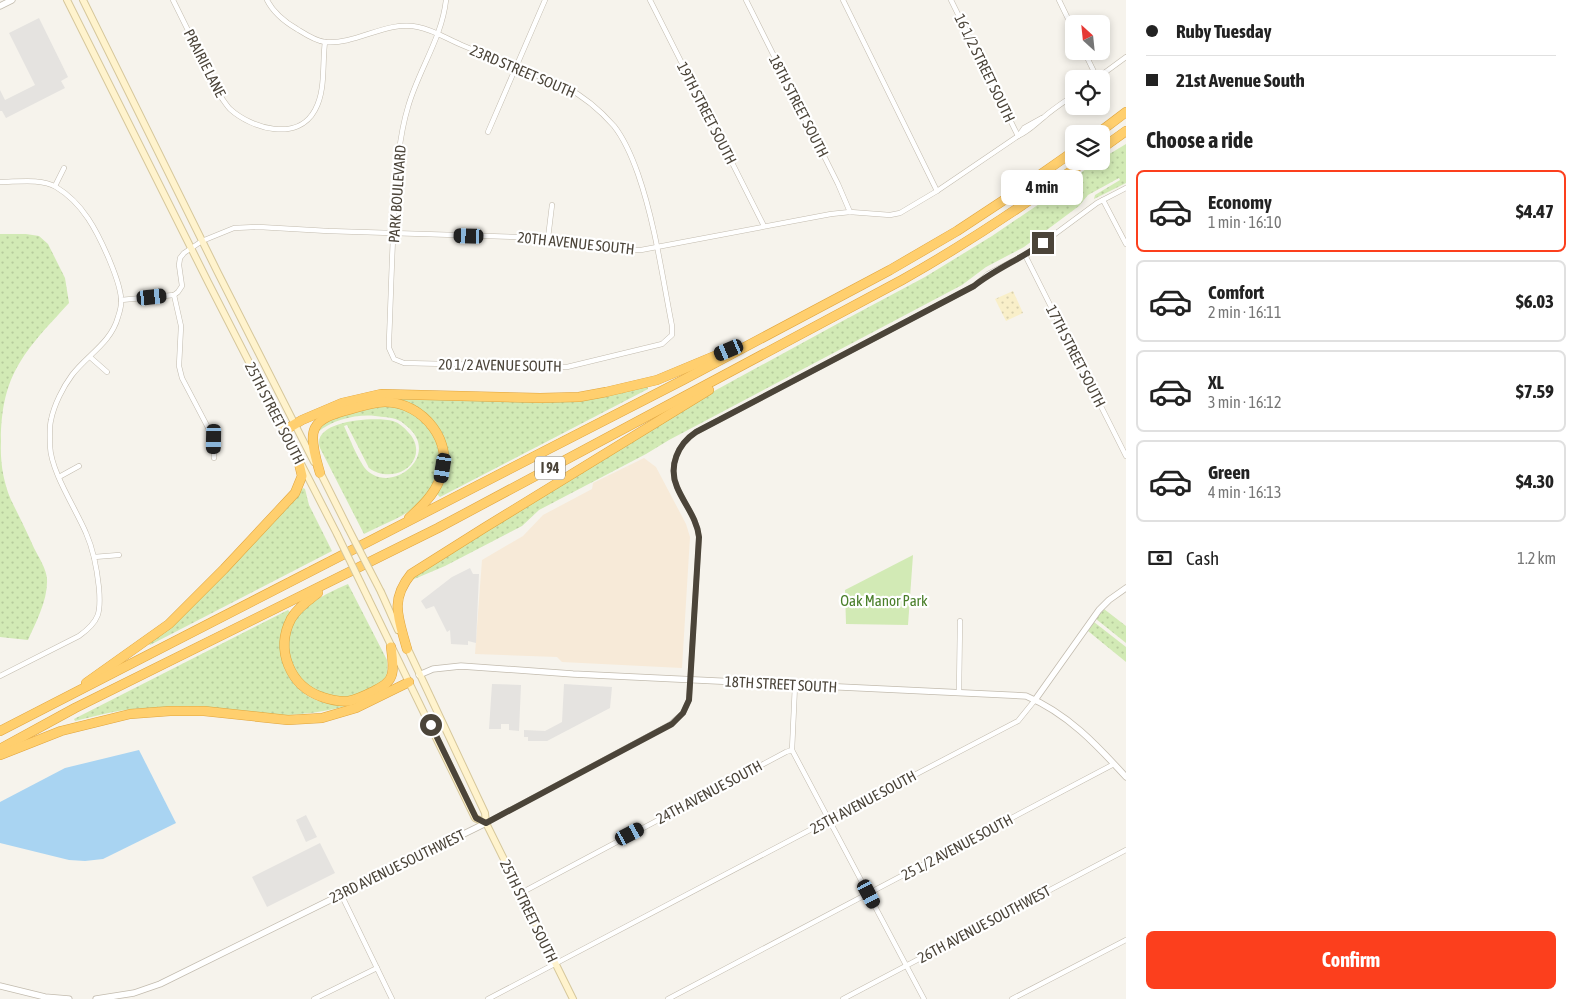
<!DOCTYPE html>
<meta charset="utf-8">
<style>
body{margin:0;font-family:"Asap Condensed",sans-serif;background:#f6f6f6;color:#222;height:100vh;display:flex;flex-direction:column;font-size:19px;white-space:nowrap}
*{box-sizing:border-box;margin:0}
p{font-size:16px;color:#767676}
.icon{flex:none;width:28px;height:28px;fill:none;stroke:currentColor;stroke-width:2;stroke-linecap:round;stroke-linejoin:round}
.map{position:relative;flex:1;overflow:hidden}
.details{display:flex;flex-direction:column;background:#fff;width:450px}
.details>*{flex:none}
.top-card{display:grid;align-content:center;height:110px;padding:0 20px;background:#fff}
.needle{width:32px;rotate:333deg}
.fabs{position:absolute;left:1065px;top:15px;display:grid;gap:10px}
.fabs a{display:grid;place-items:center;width:45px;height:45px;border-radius:8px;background:#fff;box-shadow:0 2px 8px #0003;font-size:25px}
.end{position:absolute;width:22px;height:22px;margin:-11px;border:6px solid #4b4439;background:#fff;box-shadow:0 0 0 2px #fff}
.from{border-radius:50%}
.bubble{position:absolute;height:35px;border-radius:8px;background:#fff;box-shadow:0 2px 8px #0003;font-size:16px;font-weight:700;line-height:35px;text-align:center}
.car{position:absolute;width:15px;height:30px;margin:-15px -8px;border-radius:6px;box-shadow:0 0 4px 1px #0007;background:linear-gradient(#222 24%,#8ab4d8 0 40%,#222 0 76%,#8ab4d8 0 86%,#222 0)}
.top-card b{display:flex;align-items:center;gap:18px;height:48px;font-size:19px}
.top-card b+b{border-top:1px solid #e0e0e0}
.top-card i{width:12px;height:12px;background:#222}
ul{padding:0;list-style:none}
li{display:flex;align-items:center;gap:15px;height:82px;margin:0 10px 8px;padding:0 10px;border:2px solid #e0e0e0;border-radius:8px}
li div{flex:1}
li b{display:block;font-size:19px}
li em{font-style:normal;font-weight:700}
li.current{border-color:#fc3f1d}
li>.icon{width:45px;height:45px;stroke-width:1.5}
h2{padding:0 20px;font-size:22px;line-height:60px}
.pay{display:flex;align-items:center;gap:12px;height:55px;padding:0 20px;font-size:19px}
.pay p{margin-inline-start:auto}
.button{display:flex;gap:10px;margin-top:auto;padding:10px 20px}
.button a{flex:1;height:58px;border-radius:8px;background:#fc3f1d;color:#fff;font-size:20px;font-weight:700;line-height:58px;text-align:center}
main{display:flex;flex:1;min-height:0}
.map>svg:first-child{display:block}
</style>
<main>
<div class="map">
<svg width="1126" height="999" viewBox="0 0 1126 999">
<defs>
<pattern id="grass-dots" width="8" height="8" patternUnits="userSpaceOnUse" patternTransform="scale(1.25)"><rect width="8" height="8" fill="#d2eab5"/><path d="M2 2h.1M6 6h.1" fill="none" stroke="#b6ca9c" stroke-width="1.8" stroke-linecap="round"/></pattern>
<pattern id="sand-dots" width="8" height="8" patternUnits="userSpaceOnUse" patternTransform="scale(1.25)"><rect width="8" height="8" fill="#f9efc9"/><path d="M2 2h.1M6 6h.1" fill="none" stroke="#d7cead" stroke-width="1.8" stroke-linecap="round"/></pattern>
</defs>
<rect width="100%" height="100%" fill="#f6f3ec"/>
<polygon fill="#f7ead8" points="644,458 656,467 686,524 690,537 682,668 562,662 557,657 475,654 482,560 523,536 543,515 592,489 593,483"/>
<g fill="url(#grass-dots)">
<polygon points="1126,144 1126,183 1094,199 1095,195 1120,180 1119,178 1088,195 1079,206 1024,247 986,267 962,285 669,440 646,454 539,510 522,526 445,566 412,580 412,576 685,407 837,324 925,277 992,236 1048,198 1091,165 1098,161 1101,161 1101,159"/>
<path d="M0 234H26L39 236 48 244 65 278 69 303C26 350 1 373 1 441 0 461 3 481 11 500 19 516 27 532 34 548 39 558 46 568 47 579 48 600 36 622 28 640L0 637Z"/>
<polygon points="647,385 648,389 440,497 437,494 444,479 442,435 393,400 394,397 512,400"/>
<path d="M381 406C391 407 401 407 411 412 446 431 449 481 418 505 402 518 381 525 364 534L320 448C310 420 376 416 393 421 399 423 404 427 408 432 415 439 418 448 415 457 408 476 383 479 369 468L347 425 344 426C350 439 356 455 364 467 387 497 440 459 410 429 406 426 403 422 398 420 391 417 383 417 375 416 357 414 332 420 318 432L316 431C331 413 359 410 381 406Z"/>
<polygon points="303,488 305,489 309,505 332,551 150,645 148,643 223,572"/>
<path d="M348 584 387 660C389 678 385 682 369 689 359 694 349 699 337 698 329 697 313 692 308 688 290 672 279 640 295 619 309 601 328 593 348 584Z"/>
<polygon points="1104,609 1126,626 1126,643 1096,619"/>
<path d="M288 610 291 613C270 644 282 685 316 700 328 706 342 703 355 703 286 726 220 710 150 708 125 708 99 715 75 721L74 719Z"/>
<polygon points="1094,622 1126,647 1126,662 1088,631"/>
</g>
<polygon fill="url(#sand-dots)" points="1013,291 1023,313 1006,321 995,299"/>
<polygon fill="#d2eab5" points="913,555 908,625 846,624 845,590"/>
<g fill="#e5e3e0">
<polygon points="39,18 68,77 61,81 65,88 6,118 2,111 0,111 0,90 5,100 35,85 9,33"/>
<polygon points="470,568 473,574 479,574 476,643 468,641 468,645 451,644 450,630 447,632 434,606 426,609 421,601 452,577"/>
<polygon points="492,684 521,685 519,731 509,730 509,724 501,724 501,729 489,729"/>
<polygon points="564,684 612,687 610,708 547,741 528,741 528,737 524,737 524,730 545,731 562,722"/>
<polygon points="306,815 317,837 306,842 296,820"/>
<polygon points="320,843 335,873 267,907 252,877"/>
</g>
<polygon fill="#a9d4f2" points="139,750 176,823 103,859 85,861 69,860 0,843 0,802 65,768"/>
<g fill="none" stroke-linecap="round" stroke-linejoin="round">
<g stroke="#c2bbae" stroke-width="5.5">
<g id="minor">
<path d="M173 0 221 97C224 101 227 106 230 109 252 129 298 142 315 110 326 90 322 64 325 42"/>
<path d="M267 0C273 12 285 22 297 29 305 34 315 41 325 42 357 45 386 20 418 27 434 30 449 40 464 46 497 60 531 73 564 86 583 96 600 110 614 126 625 140 632 157 638 174 655 223 662 275 672 326V335L662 344 567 367 404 363 394 359 389 348V341C391 294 392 247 395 200 397 169 399 137 408 107 418 71 442 38 446 0"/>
<polyline points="650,0 764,226"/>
<polyline points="746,0 838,184 850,212"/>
<polyline points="843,0 937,191"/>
<polyline points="951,0 1018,136"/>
<polyline points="1059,0 1074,31"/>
<polyline points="1084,51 1097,78"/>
<polyline points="1096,79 1126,57"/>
<polyline points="488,132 545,0"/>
<polyline points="1019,135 1024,128 1042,118"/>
<path d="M0 182C17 182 41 178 56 187 83 203 97 231 109 259 114 271 120 285 121 298 122 304 120 311 118 317 111 343 87 355 72 375 63 387 54 405 51 420 49 428 50 438 50 446 51 472 76 509 86 533 94 551 97 569 99 588 101 612 100 621 79 636L0 676"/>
<polyline points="55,186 64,168"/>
<polyline points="1103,200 1126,244"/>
<polyline points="548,238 552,205"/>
<polyline points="1025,255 1126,456"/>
<polyline points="174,295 181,326 179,366 182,378 214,439 214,458"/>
<path d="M121 300 174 295 178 292 182 286 179 265 180 258 184 253 202 241 234 228 259 227 328 231 548 238 596 249 641 250 831 214 850 212 890 215 900 213 937 191 1018 136C1029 131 1035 124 1044 117 1053 109 1064 102 1074 95"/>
<polyline points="90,357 107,372"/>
<polyline points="59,477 79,466"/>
<polyline points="94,557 119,555"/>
<polyline points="795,685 792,750 924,999"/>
<polyline points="959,692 960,621"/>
<path d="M486 823 669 725 683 713 689 700 699 537C697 518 684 504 677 487 668 465 678 444 696 432L974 286 988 274 1032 251 1097 203 1126 188"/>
<polyline points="521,893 786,752 792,750"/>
<polyline points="341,894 392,999"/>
<polyline points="314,999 377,968"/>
<polyline points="488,999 924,770 1018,721 1035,700"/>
<polyline points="668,999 1114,764"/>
<polyline points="843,999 1126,850"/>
<polyline points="1012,999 1126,940"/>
</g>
</g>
<g stroke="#c2bbae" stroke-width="7">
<g id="tertiary">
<polyline points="0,6 12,0"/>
<path d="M419 675 433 669 461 666 573 674 1026 696C1067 713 1097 745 1126 777"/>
<polyline points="1035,700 1099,610 1109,600 1126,588"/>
<polyline points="0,986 45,997 69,999"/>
<polyline points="96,999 134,993 160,984 486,823"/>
</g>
</g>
<g stroke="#d6c79b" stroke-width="8">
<g id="secondary">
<polyline points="67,0 208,282 337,534"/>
<polyline points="83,0 218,273 314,462"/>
<polyline points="319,470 348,528"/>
<polyline points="381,592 398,630"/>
<polyline points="368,598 475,818 486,823"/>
<polyline points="406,645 485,813 486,823 573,999"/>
</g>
</g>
<g stroke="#e0a43c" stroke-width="10">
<g id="motorway">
<polyline points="1097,134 1126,112"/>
<polyline points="1101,149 1126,131"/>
<polyline points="285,430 302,420 342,403 381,394 540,398 579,397 606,392 657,380 729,350"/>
<path d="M320 473C317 462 309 439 315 428 320 418 334 414 344 411 355 408 374 402 385 402 423 402 456 443 440 479 433 496 422 506 409 518"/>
<path d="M318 593C309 600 297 608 291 619 275 650 290 686 322 697 331 700 340 702 349 701 358 699 366 695 374 691 381 687 390 683 392 674 394 666 392 655 391 647"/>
<path d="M407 649C399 619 389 601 411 574L484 528 709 390"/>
<polyline points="86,683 169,624 224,569 295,493 302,476 298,459"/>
<polyline points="0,731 683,380 890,270 957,231 1007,198 1074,151"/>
<path d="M0 749 75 708 438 528 902 280C966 244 1026 204 1085 161"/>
<polyline points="0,755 61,731 130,714 170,711 204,711 288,720 322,718 356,708 409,682"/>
</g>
</g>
<use href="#minor" stroke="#fff" stroke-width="4.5"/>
<use href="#tertiary" stroke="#fff" stroke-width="5.5"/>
<use href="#secondary" stroke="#fff3cd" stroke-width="6"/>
<use href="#motorway" stroke="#ffcf6e" stroke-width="9"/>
<g stroke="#d6c79b" stroke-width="8" stroke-linecap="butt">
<g id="secondary-bridge">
<polyline points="348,528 381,592"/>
<polyline points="337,534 368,598"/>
</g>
</g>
<use href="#secondary-bridge" stroke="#fff3cd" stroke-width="6"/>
</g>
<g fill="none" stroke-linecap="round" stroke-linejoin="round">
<path stroke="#4b4439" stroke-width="6" d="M431 725 476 818 486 823 672 724 683 713 689 700 699 537C697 518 684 504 677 487 668 466 678 444 696 432L974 286C995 269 1021 259 1043 243"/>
</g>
<g text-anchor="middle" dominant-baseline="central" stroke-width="4.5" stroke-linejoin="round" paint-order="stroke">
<rect fill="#fff" stroke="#817c74" stroke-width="1" x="535" y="456.5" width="30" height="23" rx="4"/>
<g font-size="14" font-weight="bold" fill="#4b4439">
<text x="550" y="468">I 94</text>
</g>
<g font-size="15" fill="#4b4439" stroke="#fff">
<text transform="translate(205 63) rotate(63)">PRAIRIE LANE</text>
<text transform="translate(985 68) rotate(64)">16 1/2 STREET SOUTH</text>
<text transform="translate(523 71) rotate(23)">23RD STREET SOUTH</text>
<text transform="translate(799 106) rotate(63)">18TH STREET SOUTH</text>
<text transform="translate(707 113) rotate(63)">19TH STREET SOUTH</text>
<text transform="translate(397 194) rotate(-86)">PARK BOULEVARD</text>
<text transform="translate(576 243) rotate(6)">20TH AVENUE SOUTH</text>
<text transform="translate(1076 356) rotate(63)">17TH STREET SOUTH</text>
<text transform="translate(500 365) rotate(1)">20 1/2 AVENUE SOUTH</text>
<text transform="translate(275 413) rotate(63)">25TH STREET SOUTH</text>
<text transform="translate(781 684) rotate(3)">18TH STREET SOUTH</text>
<text transform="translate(709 792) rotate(-28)">24TH AVENUE SOUTH</text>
<text transform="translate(863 802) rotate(-28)">25TH AVENUE SOUTH</text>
<text transform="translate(957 847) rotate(-28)">25 1/2 AVENUE SOUTH</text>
<text transform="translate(397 866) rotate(-26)">23RD AVENUE SOUTHWEST</text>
<text transform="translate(529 911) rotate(64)">25TH STREET SOUTH</text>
<text transform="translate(984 924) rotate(-28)">26TH AVENUE SOUTHWEST</text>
</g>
<g font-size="15" fill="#4a7f2a" stroke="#fff">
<text x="884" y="600">Oak Manor Park</text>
</g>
</g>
</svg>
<div class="fabs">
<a><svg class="needle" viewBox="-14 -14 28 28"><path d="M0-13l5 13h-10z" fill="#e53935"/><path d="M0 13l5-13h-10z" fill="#767676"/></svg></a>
<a><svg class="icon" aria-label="locate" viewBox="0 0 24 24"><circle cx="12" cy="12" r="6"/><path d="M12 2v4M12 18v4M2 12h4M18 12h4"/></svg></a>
<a><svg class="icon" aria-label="layers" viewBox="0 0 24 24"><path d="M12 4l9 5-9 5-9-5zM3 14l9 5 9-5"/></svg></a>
</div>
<i class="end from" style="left:431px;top:725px"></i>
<i class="end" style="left:1043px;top:243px"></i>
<div class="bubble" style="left:1001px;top:170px;width:82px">4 min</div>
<i class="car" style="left:469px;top:236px;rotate:272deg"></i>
<i class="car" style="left:152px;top:297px;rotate:84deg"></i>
<i class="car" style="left:729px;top:350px;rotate:247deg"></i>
<i class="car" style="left:214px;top:439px;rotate:181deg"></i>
<i class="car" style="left:443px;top:468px;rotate:189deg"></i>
<i class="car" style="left:630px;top:834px;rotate:62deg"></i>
<i class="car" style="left:869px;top:894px;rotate:152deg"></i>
</div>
<section class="details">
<div class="top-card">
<b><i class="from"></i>Ruby Tuesday</b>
<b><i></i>21st Avenue South</b>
</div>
<h2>Choose a ride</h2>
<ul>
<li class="current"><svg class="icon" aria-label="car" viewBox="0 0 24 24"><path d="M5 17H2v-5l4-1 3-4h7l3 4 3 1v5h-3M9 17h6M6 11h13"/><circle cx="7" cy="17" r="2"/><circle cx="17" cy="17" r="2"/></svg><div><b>Economy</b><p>1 min · 16:10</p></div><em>$4.47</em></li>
<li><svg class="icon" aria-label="car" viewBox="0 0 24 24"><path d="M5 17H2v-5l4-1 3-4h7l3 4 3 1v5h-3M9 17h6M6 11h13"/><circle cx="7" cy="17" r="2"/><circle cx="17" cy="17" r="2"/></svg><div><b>Comfort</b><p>2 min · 16:11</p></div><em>$6.03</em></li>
<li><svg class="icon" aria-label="car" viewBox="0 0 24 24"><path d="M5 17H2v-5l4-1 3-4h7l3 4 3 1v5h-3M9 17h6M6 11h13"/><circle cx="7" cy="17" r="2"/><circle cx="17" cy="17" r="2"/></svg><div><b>XL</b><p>3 min · 16:12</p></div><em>$7.59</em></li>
<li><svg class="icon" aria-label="car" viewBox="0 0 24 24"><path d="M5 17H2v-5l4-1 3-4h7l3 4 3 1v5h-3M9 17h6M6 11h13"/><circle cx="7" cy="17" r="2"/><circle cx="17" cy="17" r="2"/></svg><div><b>Green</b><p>4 min · 16:13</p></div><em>$4.30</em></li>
</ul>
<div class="pay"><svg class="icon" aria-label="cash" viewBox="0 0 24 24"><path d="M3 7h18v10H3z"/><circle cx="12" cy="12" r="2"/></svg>Cash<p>1.2 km</p></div>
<div class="button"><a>Confirm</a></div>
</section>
</main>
